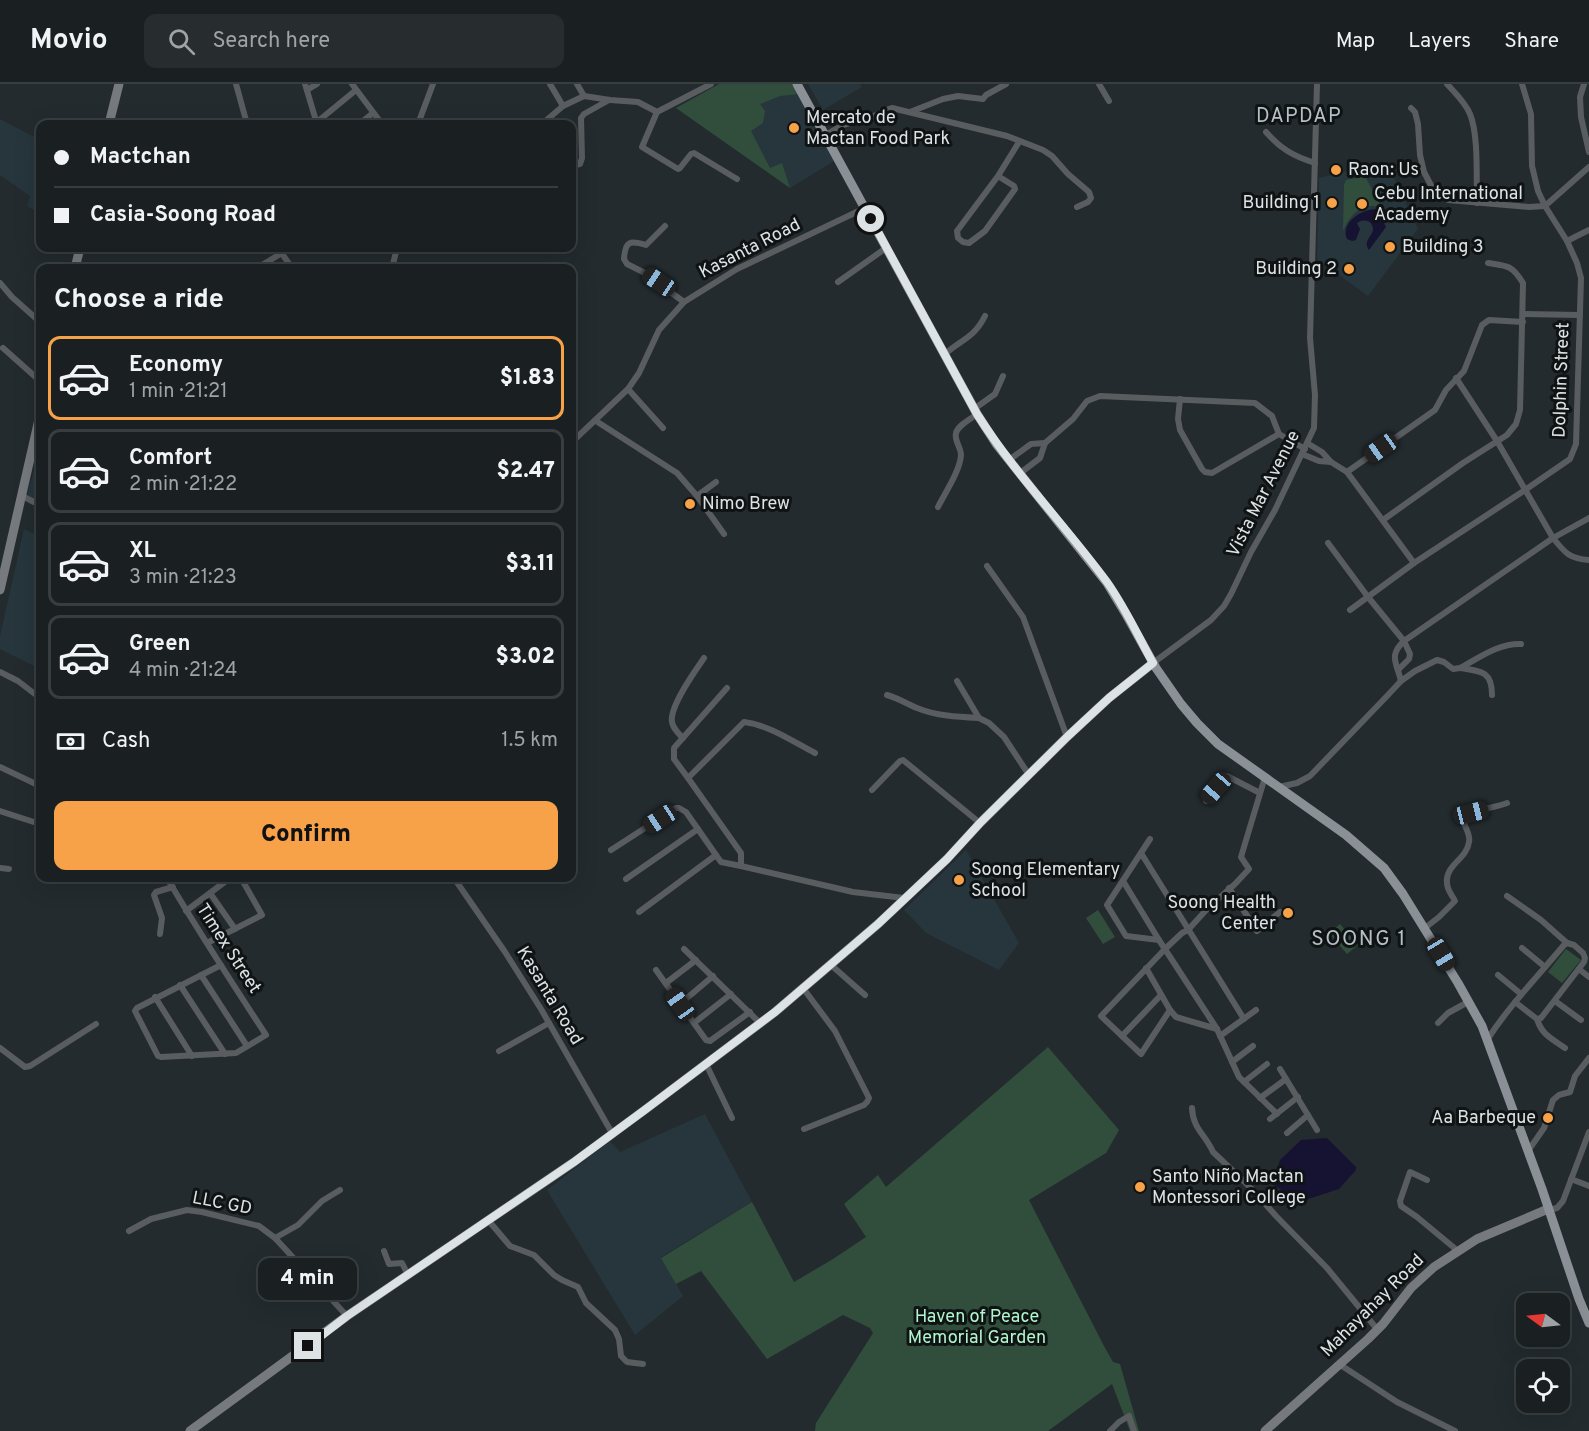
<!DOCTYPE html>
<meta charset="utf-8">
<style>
body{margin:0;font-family:Overpass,sans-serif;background:#272d2f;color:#f1f3f6;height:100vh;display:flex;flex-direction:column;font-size:22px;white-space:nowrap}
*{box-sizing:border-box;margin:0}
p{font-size:20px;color:#9fa3a5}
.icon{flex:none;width:33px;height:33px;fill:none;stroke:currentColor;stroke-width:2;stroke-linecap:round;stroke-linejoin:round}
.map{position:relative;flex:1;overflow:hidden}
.drawer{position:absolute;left:36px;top:180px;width:540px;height:618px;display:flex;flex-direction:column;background:#1a2022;border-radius:12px;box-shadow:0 6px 24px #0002,0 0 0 2px #383e40}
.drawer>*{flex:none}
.guide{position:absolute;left:36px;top:36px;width:540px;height:132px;border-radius:12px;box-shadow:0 6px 24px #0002,0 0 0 2px #383e40;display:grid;align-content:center;height:132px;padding:0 18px;background:#1a2022}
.needle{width:39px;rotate:285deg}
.buttons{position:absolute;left:1516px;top:1209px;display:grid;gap:12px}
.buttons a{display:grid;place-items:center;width:54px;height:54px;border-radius:12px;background:#1a2022;box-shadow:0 6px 24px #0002,0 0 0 2px #383e40;font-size:30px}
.end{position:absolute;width:27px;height:27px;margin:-14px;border:8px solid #dde3e5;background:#111;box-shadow:0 0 0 3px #111}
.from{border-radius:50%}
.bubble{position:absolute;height:42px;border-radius:12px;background:#1a2022;box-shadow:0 6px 24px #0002,0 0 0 2px #383e40;font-size:20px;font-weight:800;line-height:42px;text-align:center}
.car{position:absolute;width:18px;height:36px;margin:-18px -9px;border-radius:8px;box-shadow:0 0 4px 2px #0007;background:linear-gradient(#222 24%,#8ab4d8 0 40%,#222 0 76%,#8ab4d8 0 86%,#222 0)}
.guide b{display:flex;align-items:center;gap:21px;height:57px;font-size:22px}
.guide b+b{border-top:2px solid #383e40}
.guide i{width:15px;height:15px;background:#f1f3f6}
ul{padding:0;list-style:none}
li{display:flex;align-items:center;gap:18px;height:84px;margin:0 12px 9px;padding:0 6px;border:3px solid #383e40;border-radius:12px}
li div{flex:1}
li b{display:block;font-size:22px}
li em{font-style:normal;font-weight:800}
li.selected{border-color:#f7a149}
li>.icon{width:54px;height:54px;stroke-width:1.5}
h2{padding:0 18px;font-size:27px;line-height:72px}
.pay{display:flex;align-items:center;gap:15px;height:66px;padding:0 18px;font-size:22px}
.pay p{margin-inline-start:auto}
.button{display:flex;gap:12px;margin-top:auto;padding:12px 18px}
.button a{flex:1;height:69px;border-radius:12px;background:#f7a149;color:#111;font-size:24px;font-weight:800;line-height:69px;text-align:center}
header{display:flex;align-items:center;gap:36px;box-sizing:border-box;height:84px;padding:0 30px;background:#1a2022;border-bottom:2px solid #383e40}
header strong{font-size:28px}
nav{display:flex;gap:33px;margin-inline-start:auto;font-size:21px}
.search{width:420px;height:54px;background:#272d2f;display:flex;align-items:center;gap:15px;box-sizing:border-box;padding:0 21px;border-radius:12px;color:#9fa3a5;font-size:22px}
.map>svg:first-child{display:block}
</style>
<header>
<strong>Movio</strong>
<div class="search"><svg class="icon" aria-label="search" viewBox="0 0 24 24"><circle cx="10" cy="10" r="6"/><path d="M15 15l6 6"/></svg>Search here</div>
<nav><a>Map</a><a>Layers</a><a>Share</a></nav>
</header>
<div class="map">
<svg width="1589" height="1347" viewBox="0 0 1589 1347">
<rect width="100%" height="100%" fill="#232b2e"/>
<g fill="#26363c">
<polygon points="719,0 794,0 834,77 790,104 676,24"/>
<polygon points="808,0 860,0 862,3 823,26"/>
<polygon points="0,35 40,56 40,129 27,122 30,112 0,91"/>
<polygon points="1386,77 1418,145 1368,212 1317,175 1319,94"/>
<polygon points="40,363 40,419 27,412"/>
<polygon points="24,445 40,453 40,585 0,565 0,552"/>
<polygon points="966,766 1019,859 999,886 926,849 904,826"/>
<polygon points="705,1030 752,1118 661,1173 683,1212 635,1251 547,1106 610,1057 620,1068"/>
</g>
<g fill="#314e3d">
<polygon points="719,0 794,0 799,10 780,12 760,20 765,27 763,39 751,47 770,84 782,79 790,104 676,24"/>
<path d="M1365 92 1381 123C1361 118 1350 131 1343 147L1344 101 1346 96Z"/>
<polygon points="1098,826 1115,853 1103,860 1086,834"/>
<polygon points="1340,840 1358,861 1347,870 1329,849"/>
<polygon points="1566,865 1581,876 1562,899 1548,888"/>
<polygon points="1048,963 1119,1046 1106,1069 1029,1116 1104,1262 1113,1278 1120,1280 1139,1347 1130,1347 1112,1300 1048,1347 815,1347 816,1339 873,1249 870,1244 843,1231 767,1275 701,1187 676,1200 661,1174 752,1118 794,1198 833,1175 866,1153 844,1120 878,1091 886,1103"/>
</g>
<g fill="#161332">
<path d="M1377 125 1386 143 1369 166C1363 157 1371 154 1373 146 1373 137 1365 134 1357 139L1360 145 1356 156 1352 157 1347 155C1340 138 1362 125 1377 125Z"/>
<polygon points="1327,1054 1356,1083 1356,1086 1339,1105 1299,1118 1273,1100 1280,1076 1301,1056"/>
</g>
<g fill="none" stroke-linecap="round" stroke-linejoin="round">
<g stroke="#5a5d60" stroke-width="6">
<polyline points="236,0 247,40"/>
<polyline points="305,0 317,40"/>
<polyline points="352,0 382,40"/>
<polyline points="550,0 563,22 584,12 610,16 638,18 657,28"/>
<polyline points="577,0 584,12"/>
<polyline points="711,0 657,28 642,63 678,85 680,84 691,70 694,69 737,95"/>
<polyline points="1099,0 1109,17"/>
<path d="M1447 0C1455 9 1465 18 1470 30 1479 52 1476 95 1477 119"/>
<polyline points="1584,0 1580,13 1581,33 1589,68"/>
<polyline points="307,6 317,0"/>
<polyline points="1411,24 1415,28 1418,40 1420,71 1424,88 1434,107 1448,116 1529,123 1545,122 1589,83"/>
<polyline points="910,28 943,15 958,12 983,15 986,11 1006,0"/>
<polyline points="317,38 356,6"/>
<polyline points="359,40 373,29"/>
<polyline points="418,40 433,0"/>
<polyline points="542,40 563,22"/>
<path d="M1266 48C1281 65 1293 72 1315 79"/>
<polyline points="825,51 843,41 874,32 886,26 892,24 1007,52 1043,66 1052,72 1068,90 1089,108 1091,114 1088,118 1077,123"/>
<polyline points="575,81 580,80 582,74 581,34 584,30 609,16"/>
<polyline points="998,92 1014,102 1015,105 985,147 969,159 963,158 958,154 957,147 998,92 1019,58"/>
<path d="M665 142 646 161C630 156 625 157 624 175L627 180 643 188 684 218"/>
<polyline points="1567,157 1589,146"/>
<polyline points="158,164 163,165 165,164"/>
<polyline points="278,164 292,184"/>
<polyline points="257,184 282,169"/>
<polyline points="392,184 397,164"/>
<polyline points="838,198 886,164"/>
<polyline points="0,199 12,213 40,238"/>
<polyline points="1524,230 1580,231"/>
<polyline points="3,264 40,297"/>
<path d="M945 270C962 255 974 254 985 232"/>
<path d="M1456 294 1497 357 1553 454C1565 469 1570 475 1589 476"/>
<polyline points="628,305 663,344"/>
<polyline points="1180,315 1178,335 1180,346 1202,385 1205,388 1212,389 1279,350"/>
<polyline points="974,325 995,310 1003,292"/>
<polyline points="596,337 677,389 697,412 724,450"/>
<polyline points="572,358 628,305 639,289 659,246 684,218 737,185 865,124"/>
<polyline points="1302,370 1319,377 1331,378 1322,368 1307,359"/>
<polyline points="1009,376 1031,360 1045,359"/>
<polyline points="1331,378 1347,388 1414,479"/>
<polyline points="1347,388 1435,326 1446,306 1464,287 1482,241 1489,236 1523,238"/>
<polyline points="1019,390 1040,374 1045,359 1073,335 1087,317 1100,312 1255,319 1272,332 1279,350 1305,365"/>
<polyline points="22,412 40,421"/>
<polyline points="697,412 716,398"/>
<path d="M938 423C945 409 960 387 961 371 961 364 954 356 956 349 958 341 971 335 977 330"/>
<path d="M1383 436 1463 379 1507 351 1516 340 1520 326 1523 199C1512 181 1508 182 1488 179"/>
<polyline points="1328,459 1368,513 1404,557 1410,570 1409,575 1398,586"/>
<polyline points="987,482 1023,533 1067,653"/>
<polyline points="1350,526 1414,479 1525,406 1570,375 1576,360 1581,194 1577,179 1567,157 1545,122 1538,107 1532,82 1531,30 1522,0"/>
<polyline points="1153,579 1211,536 1224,522 1231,510 1251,468 1275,426 1314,344 1315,311 1310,254 1317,0"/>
<path d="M1460 584C1481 587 1492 587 1492 611"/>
<polyline points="0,588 18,597 40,614"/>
<polyline points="957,597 979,634 989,639 1004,653 1029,691"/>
<path d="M1401 597C1397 579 1388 572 1404 557L1553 454 1589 434"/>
<path d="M887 611C898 614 907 620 917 624 936 632 958 633 979 634"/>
<path d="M683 654C679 650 673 645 672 638 669 623 695 587 704 574"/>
<path d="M815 669C792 657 769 641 744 638L688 694 741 769V782L853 808 904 814"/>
<polyline points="0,683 40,702"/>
<polyline points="688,694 674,675 674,664 727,604"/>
<path d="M1279 703 1297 699 1310 692 1387 612 1401 597 1415 587 1437 576 1444 578 1453 585 1460 584C1479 574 1499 559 1521 560"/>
<polyline points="872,706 900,677 903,676 980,739"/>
<polyline points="1206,717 1227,692 1260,709"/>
<polyline points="0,727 40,740"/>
<polyline points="1150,755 1107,821 1126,852 1159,856 1217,945 1239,993 1277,1030"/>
<polyline points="611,766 676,724 679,724 686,728 716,771"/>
<polyline points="1141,769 1244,935"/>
<polyline points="0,784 9,785"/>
<path d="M167 794C198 847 232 899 266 951L236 969 161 973 158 972 135 927 137 924 221 881"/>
<polyline points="454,794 505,868 541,925 612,1049"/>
<polyline points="626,795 698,745"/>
<polyline points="1123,797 1159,856"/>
<polyline points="1229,804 1257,847 1280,828"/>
<polyline points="210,809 235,845"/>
<polyline points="1507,812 1541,836 1567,859 1574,861 1583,869 1585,874 1584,878 1541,934 1537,935 1515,918"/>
<polyline points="186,827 230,794"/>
<polyline points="639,828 716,771 721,778 741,782"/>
<path d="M1425 844 1439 833 1455 817C1452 811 1447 806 1447 799 1445 781 1467 775 1469 758 1471 750 1464 743 1463 735 1472 726 1494 724 1507 719"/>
<polyline points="160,850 162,834 154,811 156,808 173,803"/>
<polyline points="207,859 262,831 241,794"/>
<polyline points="1522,864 1545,883"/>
<polyline points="684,865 761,940"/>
<polyline points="831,881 865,911"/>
<polyline points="1146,884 1170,926 1141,970 1101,932 1165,865 1182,849 1188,846 1207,825 1235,800 1249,785 1241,773 1265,693"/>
<polyline points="1579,885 1589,893"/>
<polyline points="656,886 706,956 710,957 750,928"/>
<polyline points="201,891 247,962"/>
<polyline points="1498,891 1521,910"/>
<polyline points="666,899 696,876"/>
<polyline points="180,901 225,970"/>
<polyline points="803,904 835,947 869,1014 867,1018 864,1021 804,1045"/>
<polyline points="155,913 192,972"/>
<polyline points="1555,917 1581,936"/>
<polyline points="680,920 713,892"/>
<polyline points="1170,926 1176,933 1217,945"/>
<path d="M1537 935C1542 951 1551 954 1565 964"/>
<polyline points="694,939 731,910"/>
<polyline points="1438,939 1448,929 1468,918"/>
<polyline points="1122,952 1161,911"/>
<polyline points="1220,952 1256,926"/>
<path d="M1487 956C1509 922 1538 892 1564 861L1567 859"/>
<polyline points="0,964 25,983 30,982 96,940"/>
<polyline points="499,967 549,939"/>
<polyline points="1232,978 1253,962"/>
<polyline points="706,980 732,1034"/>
<polyline points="1280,985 1317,1046"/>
<polyline points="1244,998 1267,980"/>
<polyline points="1260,1014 1286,995"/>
<path d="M1192 1024C1193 1045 1205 1050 1213 1068L1250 1103 1276 1132 1327 1184 1377 1245"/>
<polyline points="1270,1035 1298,1013"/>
<polyline points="1287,1049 1308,1031"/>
<polyline points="1528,1067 1544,1044 1553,1016 1559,1011 1570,1008 1575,992 1589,974"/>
<polyline points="1571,1095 1589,1102"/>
<polyline points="1427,1096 1410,1088 1400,1117 1401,1122 1417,1133 1458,1167"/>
<polyline points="1549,1126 1557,1124 1563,1117 1589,1048"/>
<polyline points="488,1136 510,1162 534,1171 554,1191 562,1196 578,1203 586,1219 615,1246 619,1255 621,1272 627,1278 643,1280"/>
<polyline points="129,1147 151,1135 187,1126 202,1128 259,1142 275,1154 347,1232"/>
<polyline points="275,1154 298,1141 322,1117 340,1106"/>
<polyline points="384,1167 389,1180 402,1179 408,1191"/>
<polyline points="1339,1280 1397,1318 1455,1347"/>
<polyline points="1110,1347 1119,1338 1129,1332 1134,1347"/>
</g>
<g stroke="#767a7f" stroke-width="9">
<polyline points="109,40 119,0"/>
<polyline points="75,184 80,164"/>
<polyline points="0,506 40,331"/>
<polyline points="190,1347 347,1232 574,1078 646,1025 775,928 878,840 947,775 980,739 1067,653 1109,614 1153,579"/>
<polyline points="1265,1347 1368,1255 1383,1240 1411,1204 1434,1183 1477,1155 1548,1125"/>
</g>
<polyline stroke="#8a9096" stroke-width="9" points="797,0 977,330 997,361 1107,499 1127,532 1156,584 1181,620 1197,639 1218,660 1346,751 1384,784 1403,810 1458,899 1482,942 1542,1105 1579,1215 1589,1239"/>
</g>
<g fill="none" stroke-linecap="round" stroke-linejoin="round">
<path stroke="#dde3e5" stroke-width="8" d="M308 1262 347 1232 574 1078 646 1025 775 928 878 840 947 775 980 739 1067 653 1109 614 1153 579C1138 552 1125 523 1107 498 1065 441 1015 390 977 330L871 135"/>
</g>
<g fill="#f7a149" stroke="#0f1314" stroke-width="2">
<circle cx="794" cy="44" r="6"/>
<circle cx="1336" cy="86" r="6"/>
<circle cx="1332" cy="119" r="6"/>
<circle cx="1362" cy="120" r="6"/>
<circle cx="1390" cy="163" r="6"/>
<circle cx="1349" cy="185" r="6"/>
<circle cx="690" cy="420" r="6"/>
<circle cx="959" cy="796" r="6"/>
<circle cx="1288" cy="829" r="6"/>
<circle cx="1548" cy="1034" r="6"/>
<circle cx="1140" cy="1103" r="6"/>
</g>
<g text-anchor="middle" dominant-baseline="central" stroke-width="6" stroke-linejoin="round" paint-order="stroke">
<g font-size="18" fill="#dde3e5" stroke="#0f1314" text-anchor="start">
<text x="806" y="34">Mercato de<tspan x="806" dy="21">Mactan Food Park</tspan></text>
<text x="1348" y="86">Raon: Us</text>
<text x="1374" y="110">Cebu International<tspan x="1374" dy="21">Academy</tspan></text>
<text x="1320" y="119" text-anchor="end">Building 1</text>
<text x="1402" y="163">Building 3</text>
<text x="1337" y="185" text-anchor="end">Building 2</text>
<text x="702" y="420">Nimo Brew</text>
<text x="971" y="786">Soong Elementary<tspan x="971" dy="21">School</tspan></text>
<text x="1276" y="819" text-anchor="end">Soong Health<tspan x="1276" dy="21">Center</tspan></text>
<text x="1536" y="1034" text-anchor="end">Aa Barbeque</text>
<text x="1152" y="1093">Santo Niño Mactan<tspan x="1152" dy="21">Montessori College</tspan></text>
</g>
<g font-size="18" fill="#dde3e5" stroke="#0f1314">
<text transform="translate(750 165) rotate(-27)">Kasanta Road</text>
<text transform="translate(1562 296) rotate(-88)">Dolphin Street</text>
<text transform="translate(1264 410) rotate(-63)">Vista Mar Avenue</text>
<text transform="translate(228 865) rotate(57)">Timex Street</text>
<text transform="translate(549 912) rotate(59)">Kasanta Road</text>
<text transform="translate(222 1120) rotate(11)">LLC GD</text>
<text transform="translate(1373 1222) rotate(-45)">Mahayahay Road</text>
</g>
<g font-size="18" fill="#b0f6cc" stroke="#0f1314">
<text x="977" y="1233">Haven of Peace<tspan x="977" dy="21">Memorial Garden</tspan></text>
</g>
<g font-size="20" letter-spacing="1.5" fill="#b5c0c4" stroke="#0f1314">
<text x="1299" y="33">DAPDAP</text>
</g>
<g font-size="21" letter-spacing="1.5" fill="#b5c0c4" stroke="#0f1314">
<text x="1359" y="855">SOONG 1</text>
</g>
</g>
</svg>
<div class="buttons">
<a><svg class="needle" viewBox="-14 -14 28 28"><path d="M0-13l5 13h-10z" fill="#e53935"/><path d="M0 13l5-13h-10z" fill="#9fa3a5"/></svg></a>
<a><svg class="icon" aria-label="locate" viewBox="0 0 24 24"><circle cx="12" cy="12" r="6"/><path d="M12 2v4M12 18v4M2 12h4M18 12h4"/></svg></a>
</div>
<i class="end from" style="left:871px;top:135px"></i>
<i class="end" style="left:308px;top:1262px"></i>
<div class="bubble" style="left:258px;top:1174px;width:99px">4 min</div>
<i class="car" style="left:659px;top:198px;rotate:304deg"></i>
<i class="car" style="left:1381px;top:364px;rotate:235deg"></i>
<i class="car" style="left:1216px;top:704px;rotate:221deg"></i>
<i class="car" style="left:1471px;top:729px;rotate:76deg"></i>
<i class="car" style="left:660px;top:735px;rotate:237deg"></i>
<i class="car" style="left:1441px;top:870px;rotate:149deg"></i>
<i class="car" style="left:680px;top:920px;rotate:325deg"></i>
<div class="guide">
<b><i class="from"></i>Mactchan</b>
<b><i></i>Casia-Soong Road</b>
</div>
<section class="drawer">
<h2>Choose a ride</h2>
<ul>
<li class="selected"><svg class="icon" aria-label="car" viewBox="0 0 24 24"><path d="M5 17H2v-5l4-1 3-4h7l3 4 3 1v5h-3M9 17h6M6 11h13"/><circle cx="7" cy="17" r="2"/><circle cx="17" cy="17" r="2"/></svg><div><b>Economy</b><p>1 min · 21:21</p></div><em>$1.83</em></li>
<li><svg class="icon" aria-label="car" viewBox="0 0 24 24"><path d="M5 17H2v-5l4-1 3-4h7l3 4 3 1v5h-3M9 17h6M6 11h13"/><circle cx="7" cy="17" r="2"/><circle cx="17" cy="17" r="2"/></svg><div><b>Comfort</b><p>2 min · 21:22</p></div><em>$2.47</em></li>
<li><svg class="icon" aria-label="car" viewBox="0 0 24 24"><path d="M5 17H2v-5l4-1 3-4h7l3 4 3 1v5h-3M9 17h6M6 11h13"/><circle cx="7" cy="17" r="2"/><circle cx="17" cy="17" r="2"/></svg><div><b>XL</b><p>3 min · 21:23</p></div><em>$3.11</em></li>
<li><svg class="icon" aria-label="car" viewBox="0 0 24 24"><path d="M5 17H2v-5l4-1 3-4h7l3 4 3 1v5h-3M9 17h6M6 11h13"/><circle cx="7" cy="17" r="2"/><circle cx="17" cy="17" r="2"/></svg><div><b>Green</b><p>4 min · 21:24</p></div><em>$3.02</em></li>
</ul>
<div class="pay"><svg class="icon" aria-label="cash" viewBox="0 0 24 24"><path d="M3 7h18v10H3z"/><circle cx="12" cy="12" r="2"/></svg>Cash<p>1.5 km</p></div>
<div class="button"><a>Confirm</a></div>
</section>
</div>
